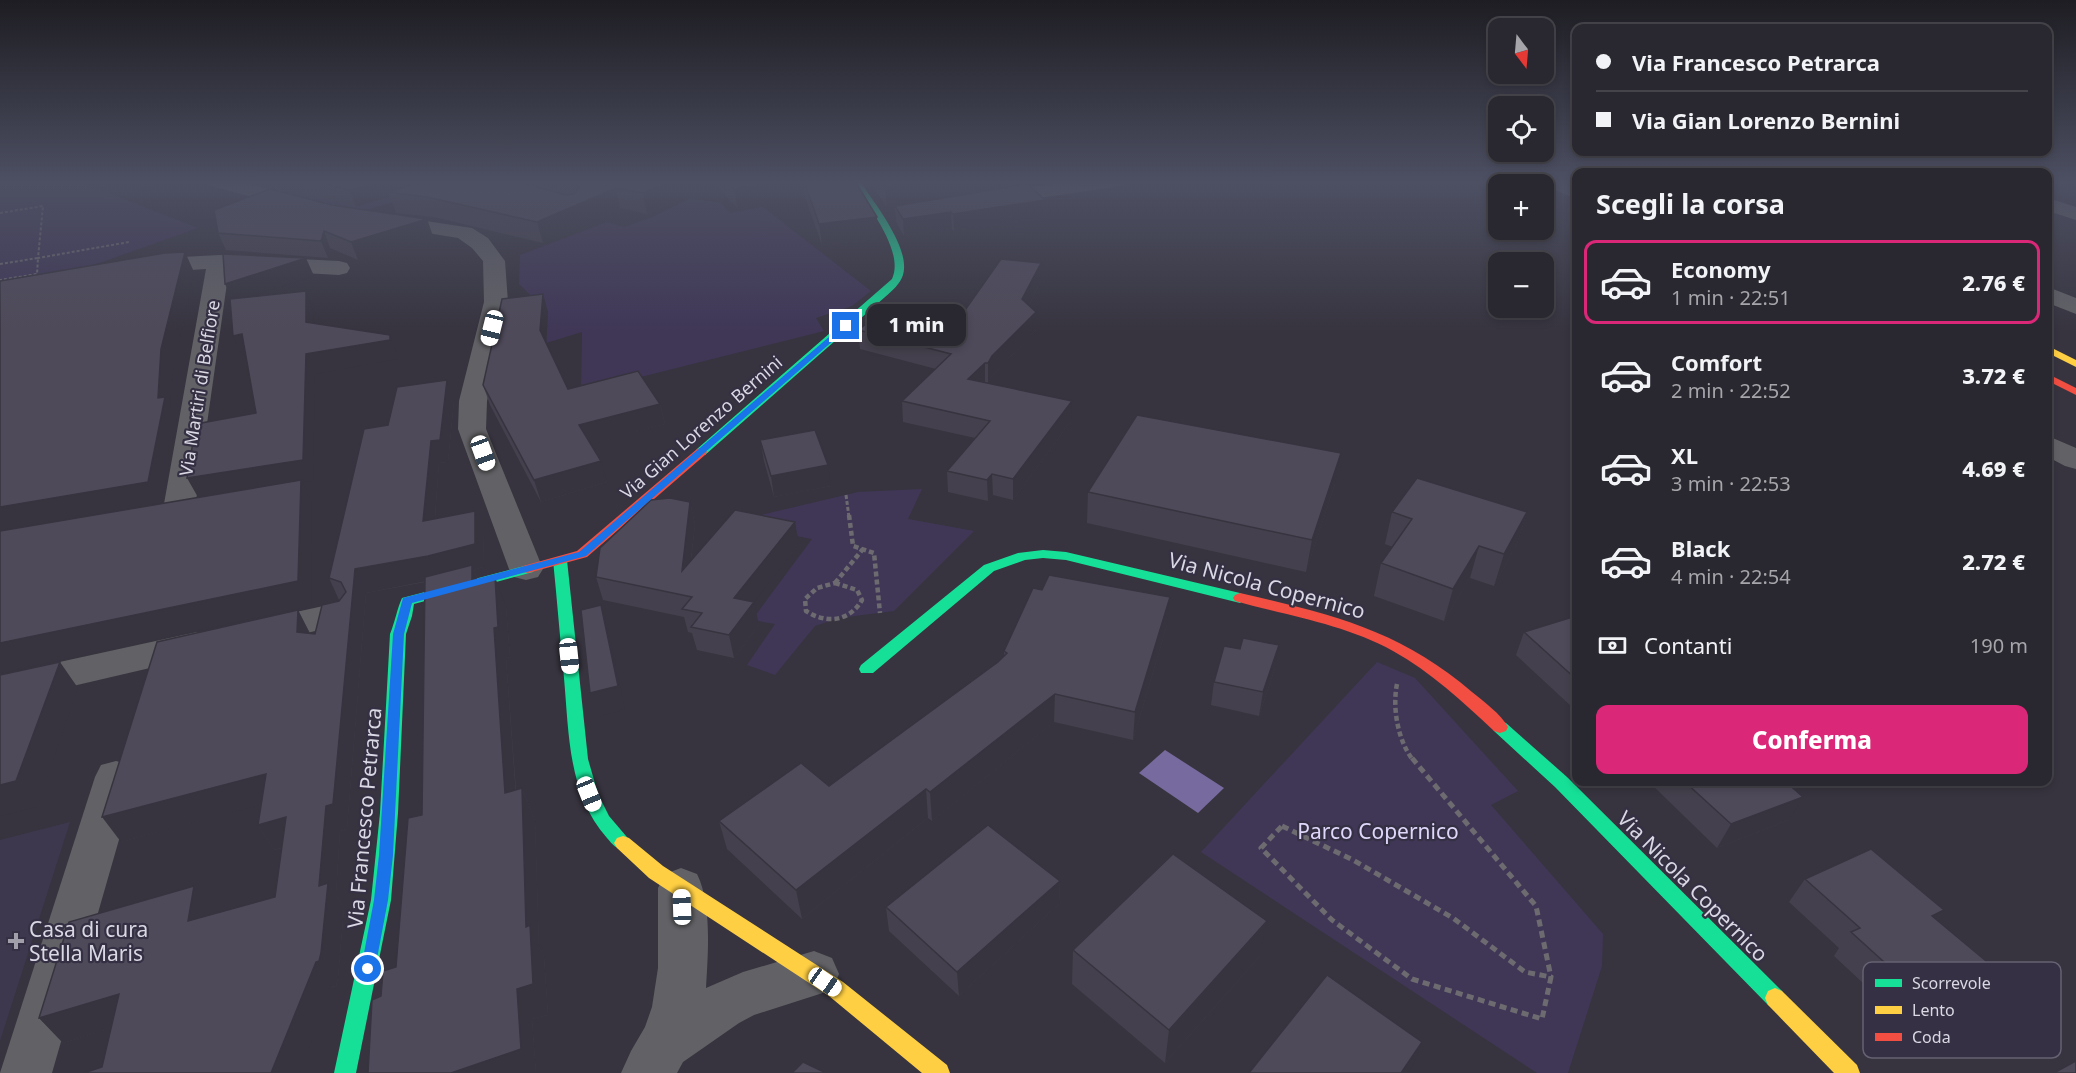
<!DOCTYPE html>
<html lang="it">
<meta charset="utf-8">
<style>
body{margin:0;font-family:"Noto Sans",sans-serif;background:#35333b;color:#f1f3f6;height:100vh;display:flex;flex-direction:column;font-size:22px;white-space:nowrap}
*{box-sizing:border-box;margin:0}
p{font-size:20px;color:#a5a5aa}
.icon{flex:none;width:33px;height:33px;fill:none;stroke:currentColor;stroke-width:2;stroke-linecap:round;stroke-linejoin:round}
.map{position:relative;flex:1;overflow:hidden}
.sheet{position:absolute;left:1572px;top:168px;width:480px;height:618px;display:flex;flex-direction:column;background:#29272f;border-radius:12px;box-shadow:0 3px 9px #0003,0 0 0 2px #45444b}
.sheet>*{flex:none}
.banner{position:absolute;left:1572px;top:24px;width:480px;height:132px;border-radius:12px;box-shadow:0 3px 9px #0003,0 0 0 2px #45444b;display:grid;align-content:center;height:132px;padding:0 24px;background:#29272f}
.needle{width:39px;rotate:164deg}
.fabs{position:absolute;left:1488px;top:18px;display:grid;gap:12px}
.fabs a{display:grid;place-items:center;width:66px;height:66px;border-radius:12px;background:#29272f;box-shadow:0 3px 9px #0003,0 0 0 2px #45444b;font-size:30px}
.end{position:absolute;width:27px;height:27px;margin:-14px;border:8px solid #1a73e8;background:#fff;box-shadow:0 0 0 3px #fff}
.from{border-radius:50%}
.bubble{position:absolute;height:42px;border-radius:12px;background:#29272f;box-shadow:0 3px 9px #0003,0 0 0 2px #45444b;font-size:20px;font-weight:800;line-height:42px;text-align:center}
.car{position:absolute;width:18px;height:36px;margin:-18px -9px;border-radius:8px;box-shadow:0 0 4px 2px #0007;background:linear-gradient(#fff 24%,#345 0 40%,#fff 0 76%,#345 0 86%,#fff 0)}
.banner b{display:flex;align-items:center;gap:21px;height:57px;font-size:22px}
.banner b+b{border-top:2px solid #45444b}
.banner i{width:15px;height:15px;background:#f1f3f6}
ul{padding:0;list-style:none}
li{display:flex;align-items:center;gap:18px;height:84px;margin:0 12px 9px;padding:0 12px;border:3px solid transparent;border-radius:12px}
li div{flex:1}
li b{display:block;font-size:22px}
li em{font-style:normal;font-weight:800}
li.on{border-color:#db2777}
li>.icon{width:54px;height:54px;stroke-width:1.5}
h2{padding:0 24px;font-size:27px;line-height:72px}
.pay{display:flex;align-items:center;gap:15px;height:66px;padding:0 24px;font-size:22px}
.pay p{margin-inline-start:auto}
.action{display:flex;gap:12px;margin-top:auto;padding:12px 24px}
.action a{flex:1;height:69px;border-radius:12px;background:#db2777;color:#fff;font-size:24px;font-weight:800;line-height:69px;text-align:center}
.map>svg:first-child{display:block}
</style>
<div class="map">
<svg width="2076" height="1073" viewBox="0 0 2076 1073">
<rect width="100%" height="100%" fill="#37343f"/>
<polygon fill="#3e384f" points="70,822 0,1041 0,840"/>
<g fill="#403757">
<polygon points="0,181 76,181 198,228 88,267 0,283"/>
<polygon points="262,181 453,181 455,184 351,214 249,185"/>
<polygon points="690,199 720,203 730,213 763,207 871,291 852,306 816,318 824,331 581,392 582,332 546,343 548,312 519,284 520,255 607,222 624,227 650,218"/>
<polygon points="922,489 908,519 974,531 894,611 839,618 815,626 775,675 747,665 775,624 752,620 812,539 727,523 858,492"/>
<polygon points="1377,662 1415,678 1518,791 1491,805 1603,934 1602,966 1568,1073 1537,1073 1201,852"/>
</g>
<polygon fill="#776a9e" points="1165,750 1224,788 1198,813 1139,773"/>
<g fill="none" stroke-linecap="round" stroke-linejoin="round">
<g stroke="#6d6b70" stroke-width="2" stroke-dasharray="3 2" stroke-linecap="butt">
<polyline points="0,213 43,206 38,258 129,242"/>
<polyline points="0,264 38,258 37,274 0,280"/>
</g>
<polyline stroke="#6d6b70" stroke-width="3" stroke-dasharray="4 2" stroke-linecap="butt" points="846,495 849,517"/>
<g stroke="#6d6b70" stroke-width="4.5" stroke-dasharray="5 3" stroke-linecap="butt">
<polyline points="849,515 853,546 874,553 880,613"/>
<path d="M835 583 857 590 862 600C849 622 826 624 806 611L805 599 817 588Z"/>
<polyline points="835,583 863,549"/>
<path d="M1397 684C1392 708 1398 741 1413 760"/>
</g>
<g stroke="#6d6b70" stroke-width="5" stroke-dasharray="7 4.5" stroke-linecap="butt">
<polyline points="1412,758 1536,906 1551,977"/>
<polygon points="1282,826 1353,860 1453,918 1525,972 1551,977 1542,1019 1412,979 1332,920 1261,848"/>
</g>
<g fill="#626266" fill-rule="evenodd">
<polygon points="206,181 239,181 308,200 311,204 308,208 301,210 208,185"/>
<polygon points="1072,181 1124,181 1122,185 1115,187 990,205 983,203 980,199 983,195 990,193"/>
<polygon points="1542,181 1567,181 1576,186 1576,199 1544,185"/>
<polygon points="2048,198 2076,207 2076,220 2048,211"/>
<polygon points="386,215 472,228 488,238 505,261 508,302 487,401 486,429 543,569 538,577 526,580 514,577 509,569 458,429 459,401 484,302 483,261 472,248 458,238 379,225 376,221 379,217"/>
<polygon points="219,255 339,261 347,263 350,268 347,273 339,275 229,269 194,515 189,522 178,525 167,522 162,515 206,269 144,273 136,271 133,266 136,261 144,259"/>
<polygon points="2048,287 2076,298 2076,314 2048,303"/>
<polygon points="2048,436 2076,448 2076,469 2065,466 2048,457"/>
<polygon points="337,603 350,607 355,615 350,623 259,644 246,641 241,632 246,623"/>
<polygon points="197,632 210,636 216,645 210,654 0,703 0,675"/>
<polygon points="116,761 131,765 137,777 52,1073 0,1073 95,777 101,765"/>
<path d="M681 868 697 874C712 904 708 954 706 988L743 972 814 951 832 958 839 974 832 990 754 1015 739 1023 683 1062 677 1073H621L631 1051 645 1027 652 1007 658 968V888L665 874Z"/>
</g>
<g fill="#16e098" fill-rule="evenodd">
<path d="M852 181H860C874 203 911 248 903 275 900 284 892 291 885 297L705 455H697L695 452 697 449 892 279C905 251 867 205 852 181Z"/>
<polygon points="1043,550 1066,552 1240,593 1247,598 1240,603 1066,560 1043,558 1025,560 994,571 873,673 861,673 859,669 861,665 984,565 1018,553"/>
<path d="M560 556 567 560 588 759 598 794 609 816 632 843 629 848C618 852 614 846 607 838 568 794 569 734 564 678 560 639 557 599 553 560Z"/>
<path d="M528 565 533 566 535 569 533 572 414 604 412 616 406 634 398 813 391 900 356 1073H334L371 900 380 813 390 634C395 622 397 609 402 598Z"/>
<polygon points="1500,721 1506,723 1567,777 1782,991 1785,998 1782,1005 1775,1008 1768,1005 1555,787 1494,731 1492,727 1494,723"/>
</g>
<g fill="#ffcf43" fill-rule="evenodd">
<polygon points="2048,346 2076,360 2076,367 2048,353"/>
<polygon points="623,836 629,838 663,866 843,982 947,1065 950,1073 922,1073 829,996 649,878 617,848 614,843 617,838"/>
<polygon points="1775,988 1782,991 1857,1065 1860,1073 1834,1073 1768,1005 1765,998 1768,991"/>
</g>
<g fill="#f24e42" fill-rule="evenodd">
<polygon points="2048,374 2076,388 2076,395 2048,381"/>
<polygon points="701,448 705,449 707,452 705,455 587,557 528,573 523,572 521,569 523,566 577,551 697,449"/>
<path d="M1240 593C1331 614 1400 630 1472 692 1484 702 1501 714 1508 727L1506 731 1500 733 1494 731C1463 702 1431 672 1393 651 1344 624 1288 616 1235 601L1233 598 1235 595Z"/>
</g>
</g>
<g fill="#44404d">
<polygon points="299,181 410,181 412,186 430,185 436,181 855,181 878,239 822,245 805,197 738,209 714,183 647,214 620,208 543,243 434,217 396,213 390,197 356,207 304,194"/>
<polygon points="869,181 1014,181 1014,186 1045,217 954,231 952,229 904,236 896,222 895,206 887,207"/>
<polygon points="214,210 433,236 358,260 330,248 328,258 226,250 218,233"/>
<polygon points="1041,263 1041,281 1029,305 1036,312 1036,330 992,376 988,383 1071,421 1013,500 993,495 988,501 948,492 947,471 975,438 903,422 902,401 936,369 860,349 858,330 956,323"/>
<polygon points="548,312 546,342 568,389 660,404 665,424 591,444 607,482 541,502 490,405 483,385"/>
<polygon points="454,401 448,462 439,463 435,519 484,534 483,567 474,570 478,581 506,606 510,657 506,658 516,790 522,788 535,820 539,947 544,956 548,1015 532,1019 536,1073 368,1073 381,996 396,967 422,815 425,582 366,593 347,829 340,831 336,895 344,908 338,978 336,986 102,1067 111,1028 63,1043 39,1018 213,911 212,914 275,897 282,848 274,850 258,825 261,804 121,842 298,610 310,633 315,634 339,600 329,578 388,425"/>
<polygon points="760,440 831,486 774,497 764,461"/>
<polygon points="1335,484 1306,572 1087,523 1088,492"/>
<polygon points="690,502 695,524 691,561 799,544 753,602 759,625 734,658 697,650 692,633 688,632 684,617 603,600 596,577"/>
<polygon points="1392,512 1527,512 1517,544 1494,586 1470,578 1444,621 1374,596 1381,563 1393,547 1385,544"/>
<polygon points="1576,616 1576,705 1572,707 1516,655 1524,632"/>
<polygon points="1167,625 1133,740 1054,722 932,821 928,818 802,919 727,849 719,821 829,786 998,662 1004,657 1004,651"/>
<polygon points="1275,668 1259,716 1211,705 1214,682"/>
<polygon points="1649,782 1786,782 1789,820 1717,848"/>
<polygon points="1805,879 1944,910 1936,920 1992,966 1971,990 1906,1023 1834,956 1839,948 1789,902"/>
<polygon points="1060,881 1059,904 959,996 889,931 886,907"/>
<polygon points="1073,950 1260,956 1165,1063 1072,984"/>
</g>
<g fill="#37343f">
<polygon points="123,181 191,181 129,194"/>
<polygon points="383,181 410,181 413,190 388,192 390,197 356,207 350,190"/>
<polygon points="670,181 714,181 714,183 647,214 643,193"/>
<polygon points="778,181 803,181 805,197 738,209 734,189"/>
<polygon points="921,181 1014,181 1014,187 887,207 885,187"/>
<polygon points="616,188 620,208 543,243 537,222"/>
<polygon points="1045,200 1045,217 954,231 953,214"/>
<polygon points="951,212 952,229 904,236 903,219"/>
<polygon points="877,217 878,239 822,245 819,224"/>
<polygon points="427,219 433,236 358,260 351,242"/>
<polygon points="324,231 330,248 328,258 321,241"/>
<polygon points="185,252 194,272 173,370 170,407 177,419 161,506 0,534 0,507 158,398 161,349"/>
<polygon points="306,258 314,276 234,302 225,284"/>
<polygon points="1041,263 1041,281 1023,317 1022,299"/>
<polygon points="306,291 313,310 314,341 306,322"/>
<polygon points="543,294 548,312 546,349 540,330"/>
<polygon points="1036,312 1036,330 992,376 988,383 988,363 992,356"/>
<polygon points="242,334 251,353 242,355 233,336"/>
<polygon points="390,335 397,354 397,359 315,374 313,481 303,482 312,503 311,606 0,673 0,643 199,499 187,478 303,460 306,354"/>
<polygon points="985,363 985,382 968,379"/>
<polygon points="447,380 454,401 448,462 439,463 433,544 423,521 431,441"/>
<polygon points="1072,401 1071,421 1013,500 1013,479"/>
<polygon points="660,404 665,424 585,446 579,425"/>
<polygon points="1341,453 1335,484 1306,572 1312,540"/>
<polygon points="601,461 607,482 541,502 534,480"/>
<polygon points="828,465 831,486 774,497 771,476"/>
<polygon points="992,474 993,495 988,501 987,480"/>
<polygon points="690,502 695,524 687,594 682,571"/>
<polygon points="475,511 484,534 483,567 474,570 483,594 437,579 366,593 347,829 340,831 336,895 344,908 338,978 336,986 332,987 299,1073 271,1073 319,886 326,806 355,569"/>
<polygon points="1527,512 1517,544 1494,586 1504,554"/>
<polygon points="795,522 799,544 739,621 734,598"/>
<polygon points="1479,546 1470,578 1444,621 1453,589"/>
<polygon points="495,577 506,606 510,657 506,658 518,824 505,793 494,628"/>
<polygon points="1170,597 1167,625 1133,740 1135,712"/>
<polygon points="754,602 759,625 734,658 729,635"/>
<polygon points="601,605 608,627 625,709 598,717 590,693"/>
<polygon points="298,610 310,634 297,632"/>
<polygon points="1279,645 1275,668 1259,716 1263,692"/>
<polygon points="60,662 78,688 37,807 0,816 0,785"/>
<polygon points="1055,694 1054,722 932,821 930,792"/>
<polygon points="1576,695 1576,705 1572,707"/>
<polygon points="266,774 281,799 121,842 102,817"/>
<polygon points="522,788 535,820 539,947 544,956 548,1015 532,1019 536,1073 451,1073 517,989 526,927"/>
<polygon points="926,789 928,818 802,919 796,890"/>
<polygon points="1803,797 1789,820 1717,848 1731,824"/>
<polygon points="286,817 302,842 274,850 258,825"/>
<polygon points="1060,881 1059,904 959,996 957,972"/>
<polygon points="194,886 213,911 207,946 188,921"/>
<polygon points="1944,910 1925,934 1932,916"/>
<polygon points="1267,921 1260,956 1165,1063 1169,1030"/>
<polygon points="1992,966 1971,990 1906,1023 1926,1000"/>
<polygon points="119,994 141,1019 63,1043 39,1018"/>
<polygon points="1422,1042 1413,1066 1408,1073 1401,1073"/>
</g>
<g fill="#4f4a5a" stroke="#37343f" stroke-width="1.5">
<polygon points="311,181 383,181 350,190"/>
<polygon points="436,181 515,181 566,195 574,194 579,188 574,181 670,181 643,193 616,188 537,222 427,197 388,192 425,182 430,185"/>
<polygon points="728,181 778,181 734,189"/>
<polygon points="804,181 855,181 877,217 819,224"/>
<polygon points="881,181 921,181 885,187"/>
<polygon points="1028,184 1045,200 953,214 951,212 903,219 895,206"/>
<polygon points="270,189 332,205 427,219 351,242 324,231 321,241 218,233 214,210"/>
<polygon points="185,252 161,349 158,398 165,397 148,482 0,507 0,281 165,253"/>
<polygon points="223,254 306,258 225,284"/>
<polygon points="1001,259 1041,263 1022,299 1036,312 992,356 988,363 985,363 968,379 1072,401 1013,479 992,474 987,480 947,471 990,421 902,401 951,354 858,330 890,307 956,323"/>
<polygon points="306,291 306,322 390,335 390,340 306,354 303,460 187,478 196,424 256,413 242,334 233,336 230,299"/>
<polygon points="543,294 540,330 568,389 638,371 660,404 579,425 601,461 534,480 483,385 502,299"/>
<polygon points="447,380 440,440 431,441 423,521 475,511 475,544 428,556 355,569 333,804 326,806 319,886 328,883 321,953 319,961 316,962 271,1073 84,1073 102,1067 119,994 39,1018 69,922 194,886 188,921 275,897 286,817 258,825 266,774 102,817 157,642 298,610 297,632 315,634 322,605 339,601 346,592 341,582 329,578 364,429 388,425 397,387"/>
<polygon points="1137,415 1341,453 1312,540 1088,492"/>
<polygon points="815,430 828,465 771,476 760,440"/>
<polygon points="1417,478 1527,512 1504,554 1479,546 1453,589 1381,563 1412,519 1392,512"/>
<polygon points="301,480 298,581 0,643 0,531"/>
<polygon points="670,498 690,502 682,571 735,510 795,522 734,598 754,602 729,635 691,627 702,613 682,609 692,597 596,577 600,548 651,500"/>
<polygon points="472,565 472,582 495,577 498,627 494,628 505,793 522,788 526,927 530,925 533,984 517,989 521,1049 451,1073 368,1073 372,1000 381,996 383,971 396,967 408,818 422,815 425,577"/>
<polygon points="1049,575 1170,597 1135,712 1055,694 930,792 926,789 796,890 719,821 801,763 829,786 998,662 1007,653 1004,651 1033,588 1042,590"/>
<polygon points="601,605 618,686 590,693 581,610"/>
<polygon points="1576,616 1576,679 1524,632"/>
<polygon points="1243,638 1279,645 1263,692 1214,682 1224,646 1240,649"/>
<polygon points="60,662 16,781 0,785 0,675"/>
<polygon points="1685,782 1786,782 1803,797 1731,824"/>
<polygon points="988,825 1060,881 957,972 886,907"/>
<polygon points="1871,849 1944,910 1932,916 1992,966 1926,1000 1851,932 1860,928 1805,879"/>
<polygon points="1173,854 1267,921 1169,1030 1073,950"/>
<polygon points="1327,975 1422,1042 1401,1073 1249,1073"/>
<polygon points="2076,1061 2076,1073 2054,1073"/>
<polygon points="803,1062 826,1073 792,1073"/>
</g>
<linearGradient id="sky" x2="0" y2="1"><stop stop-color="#1e1d23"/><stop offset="0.55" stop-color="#4d5063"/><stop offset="1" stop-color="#4d5063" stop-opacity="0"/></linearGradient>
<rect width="2076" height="332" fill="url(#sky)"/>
<polygon fill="#1a73e8" points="844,324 850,326 586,556 412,603 404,634 393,855 388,900 375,969 373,974 368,976 363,974 361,969 374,900 379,855 393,634 403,598 579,552"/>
<path fill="#a19faa" stroke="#353043" stroke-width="2" d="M13 932h6v6h6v6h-6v6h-6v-6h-6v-6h6z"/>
<g text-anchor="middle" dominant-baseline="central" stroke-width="4.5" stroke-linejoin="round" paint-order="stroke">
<g font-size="18" fill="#dad8e4" stroke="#353043">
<text transform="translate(199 388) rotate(-81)">Via Martiri di Belfiore</text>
<text transform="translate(701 427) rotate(-41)">Via Gian Lorenzo Bernini</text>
</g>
<g font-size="21" fill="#dad8e4" stroke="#353043">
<text transform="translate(1267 585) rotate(15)">Via Nicola Copernico</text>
<text transform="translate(364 818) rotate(-85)">Via Francesco Petrarca</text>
<text transform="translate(1693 886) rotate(45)">Via Nicola Copernico</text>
</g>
<g font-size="21" fill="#dfd8fa" stroke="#353043">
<text x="1378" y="831">Parco Copernico</text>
</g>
<g font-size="21" fill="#dad8e4" stroke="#353043" text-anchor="start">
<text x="29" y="929">Casa di cura<tspan x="29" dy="24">Stella Maris</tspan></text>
</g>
</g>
<rect x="1863" y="962" width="198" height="96" rx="9" fill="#353043" stroke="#676273" stroke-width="1.5"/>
<rect x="1875" y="979" width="27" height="8" fill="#16e098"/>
<rect x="1875" y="1006" width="27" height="8" fill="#ffcf43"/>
<rect x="1875" y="1033" width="27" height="8" fill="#f24e42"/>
<g font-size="16" fill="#dad8e4">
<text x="1912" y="989">Scorrevole</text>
<text x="1912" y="1016">Lento</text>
<text x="1912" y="1043">Coda</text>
</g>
</svg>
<div class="fabs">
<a><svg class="needle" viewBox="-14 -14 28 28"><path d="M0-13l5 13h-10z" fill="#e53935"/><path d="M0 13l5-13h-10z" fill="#a5a5aa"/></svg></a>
<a><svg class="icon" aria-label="locate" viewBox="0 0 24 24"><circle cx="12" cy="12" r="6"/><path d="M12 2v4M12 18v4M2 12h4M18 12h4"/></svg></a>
<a>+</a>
<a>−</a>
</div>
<i class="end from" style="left:368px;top:969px"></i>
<i class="end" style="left:846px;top:326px"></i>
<div class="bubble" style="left:867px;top:304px;width:99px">1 min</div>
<i class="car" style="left:492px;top:328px;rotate:194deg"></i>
<i class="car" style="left:483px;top:453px;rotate:160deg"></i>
<i class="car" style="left:569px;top:656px;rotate:174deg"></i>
<i class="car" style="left:589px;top:794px;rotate:158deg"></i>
<i class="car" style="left:682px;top:907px;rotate:358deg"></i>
<i class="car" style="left:825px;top:982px;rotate:125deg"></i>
<div class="banner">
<b><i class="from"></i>Via Francesco Petrarca</b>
<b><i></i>Via Gian Lorenzo Bernini</b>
</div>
<section class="sheet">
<h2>Scegli la corsa</h2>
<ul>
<li class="on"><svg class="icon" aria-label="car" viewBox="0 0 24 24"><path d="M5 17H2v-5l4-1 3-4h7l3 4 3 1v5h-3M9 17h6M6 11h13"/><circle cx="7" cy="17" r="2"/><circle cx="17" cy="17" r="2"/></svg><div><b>Economy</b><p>1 min · 22:51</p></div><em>2.76 €</em></li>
<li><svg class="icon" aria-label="car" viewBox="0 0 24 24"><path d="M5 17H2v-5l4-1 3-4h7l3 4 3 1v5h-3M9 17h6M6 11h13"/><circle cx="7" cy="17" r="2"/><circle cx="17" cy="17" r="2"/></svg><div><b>Comfort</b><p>2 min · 22:52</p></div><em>3.72 €</em></li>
<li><svg class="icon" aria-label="car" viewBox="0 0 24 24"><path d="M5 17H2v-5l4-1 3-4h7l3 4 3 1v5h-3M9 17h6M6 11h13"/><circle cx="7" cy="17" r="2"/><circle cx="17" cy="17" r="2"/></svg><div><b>XL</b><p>3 min · 22:53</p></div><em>4.69 €</em></li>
<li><svg class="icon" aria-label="car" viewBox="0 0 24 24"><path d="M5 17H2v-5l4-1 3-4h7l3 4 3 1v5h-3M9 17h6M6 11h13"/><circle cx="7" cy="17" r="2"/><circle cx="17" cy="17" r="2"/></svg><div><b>Black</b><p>4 min · 22:54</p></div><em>2.72 €</em></li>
</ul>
<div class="pay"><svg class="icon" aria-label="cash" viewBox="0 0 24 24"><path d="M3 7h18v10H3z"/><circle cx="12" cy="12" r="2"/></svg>Contanti<p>190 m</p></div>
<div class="action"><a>Conferma</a></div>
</section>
</div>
